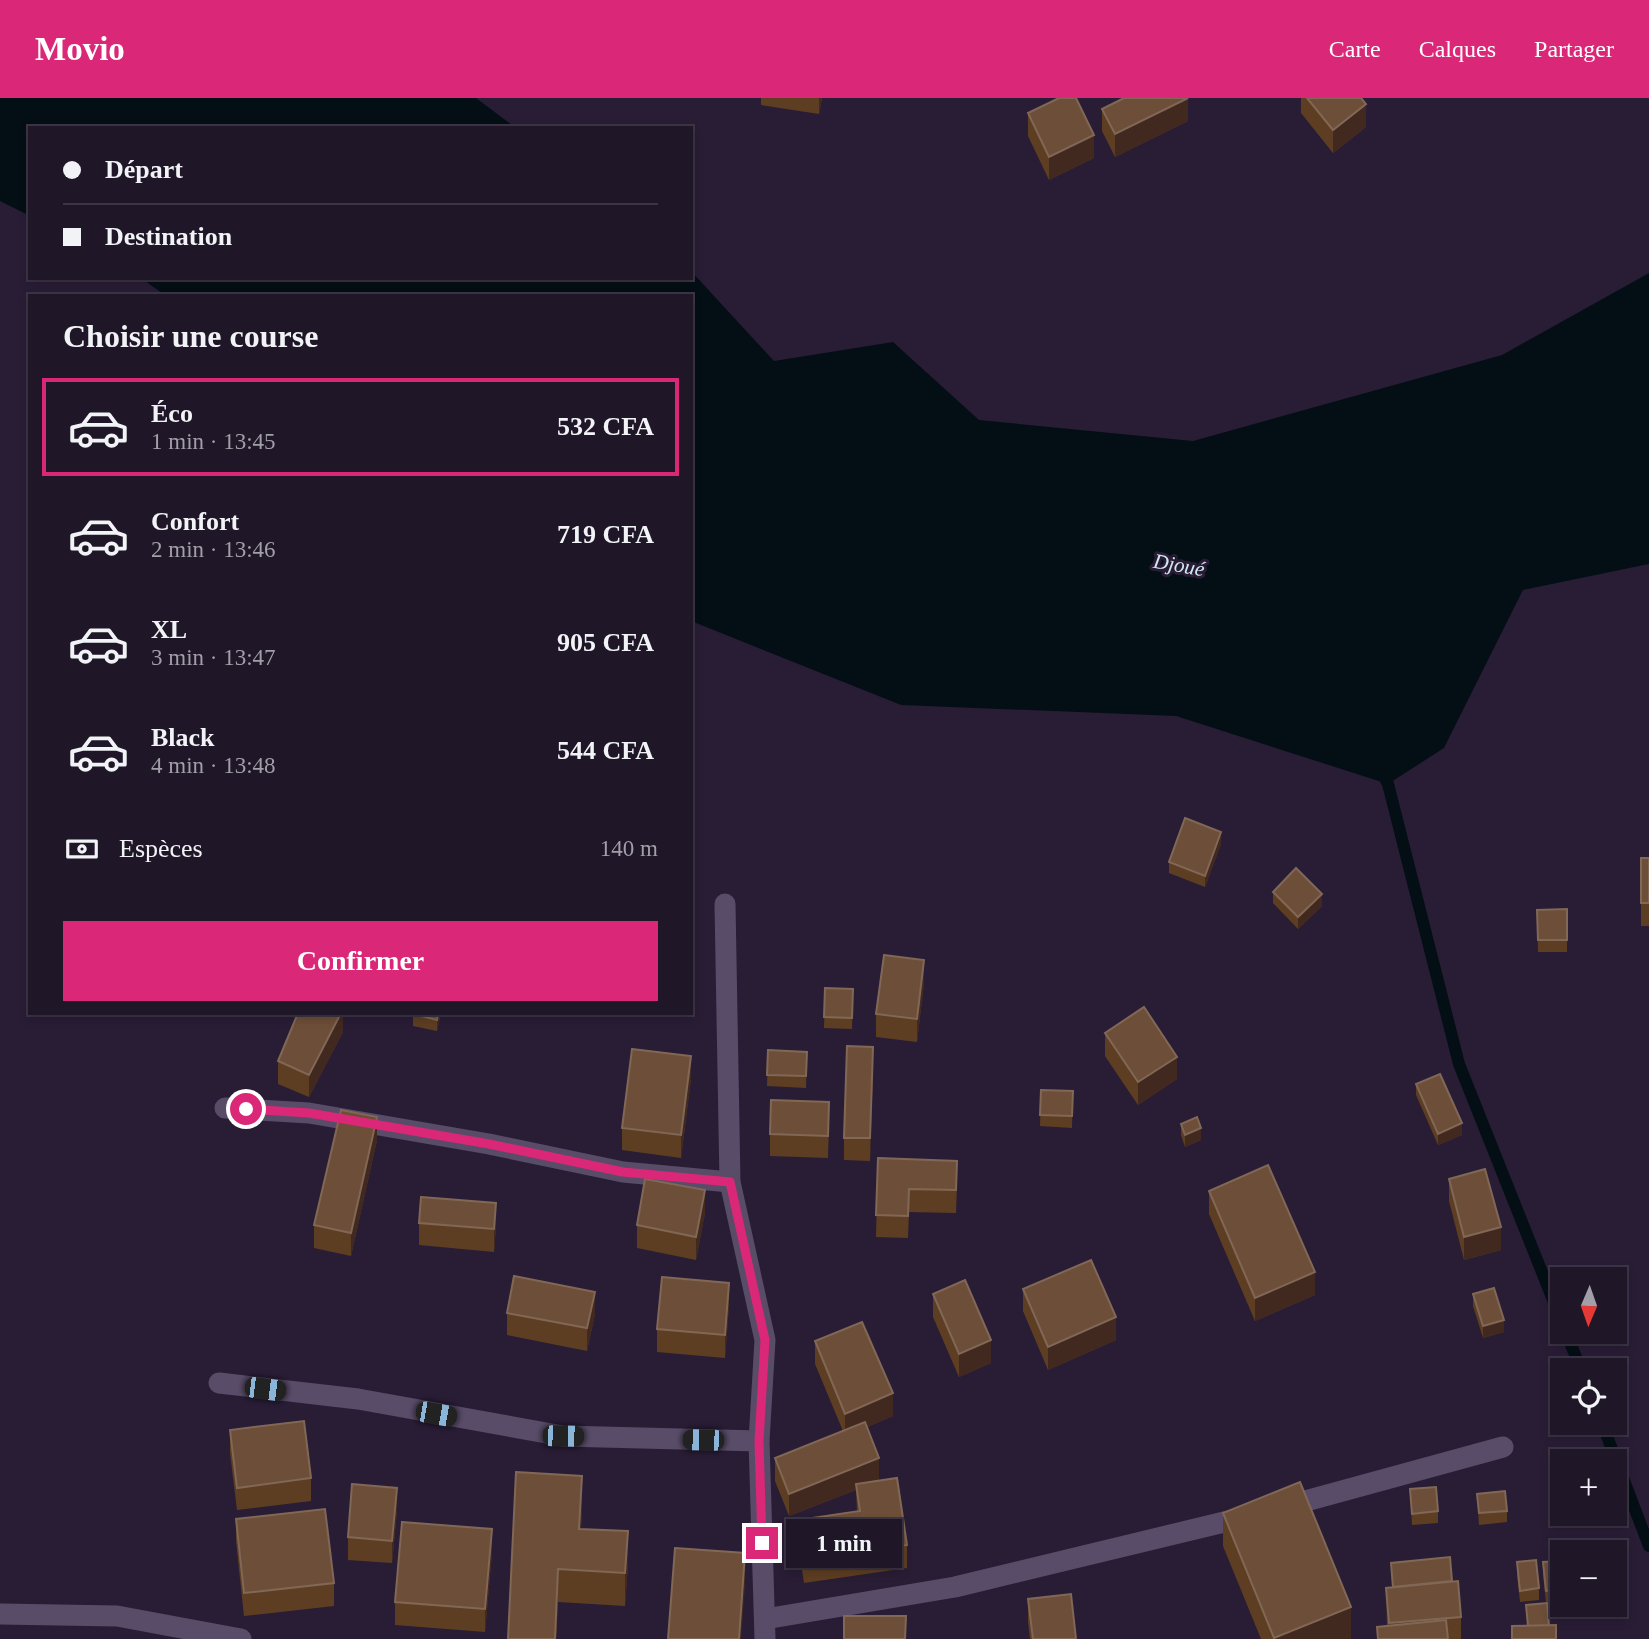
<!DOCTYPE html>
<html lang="fr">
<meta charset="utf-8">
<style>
body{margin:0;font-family:Georgia,serif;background:#2c2334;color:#f1f3f6;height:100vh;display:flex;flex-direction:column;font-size:26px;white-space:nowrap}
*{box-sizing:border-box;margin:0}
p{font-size:23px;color:#a19fa8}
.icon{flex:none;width:38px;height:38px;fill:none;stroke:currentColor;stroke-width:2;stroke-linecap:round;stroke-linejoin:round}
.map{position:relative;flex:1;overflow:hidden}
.drawer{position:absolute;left:28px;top:196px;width:665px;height:721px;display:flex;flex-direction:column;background:#1f1628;border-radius:0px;box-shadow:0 4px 10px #0003,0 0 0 2px #3c3545}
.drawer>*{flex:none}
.guide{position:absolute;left:28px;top:28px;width:665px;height:154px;border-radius:0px;box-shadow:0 4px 10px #0003,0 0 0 2px #3c3545;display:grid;align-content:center;height:154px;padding:0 35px;background:#1f1628}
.needle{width:46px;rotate:182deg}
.controls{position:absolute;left:1550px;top:1169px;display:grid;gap:14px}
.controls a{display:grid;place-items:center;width:77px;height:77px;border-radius:0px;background:#1f1628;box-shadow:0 4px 10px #0003,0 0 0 2px #3c3545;font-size:35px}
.end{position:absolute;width:32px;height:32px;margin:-16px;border:9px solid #db2777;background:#fff;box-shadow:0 0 0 4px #fff}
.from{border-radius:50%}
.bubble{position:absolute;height:49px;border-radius:0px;background:#1f1628;box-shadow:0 4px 10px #0003,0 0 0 2px #3c3545;font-size:23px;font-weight:700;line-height:49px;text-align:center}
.car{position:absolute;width:21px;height:42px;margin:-21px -10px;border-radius:9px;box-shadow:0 0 5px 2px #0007;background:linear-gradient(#222 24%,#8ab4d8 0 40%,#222 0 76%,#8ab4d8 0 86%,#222 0)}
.guide b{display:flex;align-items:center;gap:24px;height:66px;font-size:26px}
.guide b+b{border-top:2px solid #3c3545}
.guide i{width:18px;height:18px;background:#f1f3f6}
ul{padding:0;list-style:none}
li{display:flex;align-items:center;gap:21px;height:98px;margin:0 14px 10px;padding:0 21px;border:4px solid transparent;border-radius:0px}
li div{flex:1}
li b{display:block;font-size:26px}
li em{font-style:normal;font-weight:700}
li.selected{border-color:#db2777}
li>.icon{width:63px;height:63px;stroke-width:1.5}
h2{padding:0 35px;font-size:32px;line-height:84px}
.pay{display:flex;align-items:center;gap:18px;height:77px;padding:0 35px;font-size:26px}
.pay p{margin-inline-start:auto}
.action{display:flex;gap:14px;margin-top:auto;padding:14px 35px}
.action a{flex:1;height:80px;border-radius:0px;background:#db2777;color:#fff;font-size:28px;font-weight:700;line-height:80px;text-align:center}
header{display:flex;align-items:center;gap:42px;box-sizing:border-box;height:98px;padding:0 35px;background:#db2777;color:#fff}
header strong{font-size:33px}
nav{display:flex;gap:38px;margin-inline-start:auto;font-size:24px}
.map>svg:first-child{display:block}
</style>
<header>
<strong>Movio</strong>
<nav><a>Carte</a><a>Calques</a><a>Partager</a></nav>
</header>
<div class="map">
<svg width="1649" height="1541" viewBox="0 0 1649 1541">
<rect width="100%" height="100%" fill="#291d36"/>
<g fill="#040f15">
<polygon points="0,0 476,0 516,30 30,30 30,118 0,103"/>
<polygon points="691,173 774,263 893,244 979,322 1193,343 1502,257 1649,175 1649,466 1523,492 1444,650 1388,686 1176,618 901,607 691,523 691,198 166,198 141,180 691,180"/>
</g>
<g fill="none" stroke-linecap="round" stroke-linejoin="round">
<g stroke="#040f15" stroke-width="12">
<polyline points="1381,673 1388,686 1459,966 1563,1227"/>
<polyline points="1566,1234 1581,1272"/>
<polyline points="1602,1325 1649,1448"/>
</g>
<g stroke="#594c69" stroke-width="21">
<polyline points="725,806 730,1084 765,1242 759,1343 765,1541"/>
<polyline points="225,1010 309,1015 489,1046 623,1074 730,1084"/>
<polyline points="219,1285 358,1301 563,1338 759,1343"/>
<polyline points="1280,1410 1503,1349"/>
<polyline points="0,1516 117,1518 241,1541"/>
<polyline points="765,1521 955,1489 1249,1418"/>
</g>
</g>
<g fill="#5e3e22">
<polygon points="761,0 822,0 819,16 761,7"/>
<polygon points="1301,0 1361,0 1366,29 1333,55 1301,15"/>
<polygon points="1102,11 1188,23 1115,59 1102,33"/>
<polygon points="1028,15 1094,60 1049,82 1028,38"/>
<polygon points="1221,746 1205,789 1169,775 1169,764"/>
<rect x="1641" y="760" width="8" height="68"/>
<polygon points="1273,794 1322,808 1298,831 1273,805"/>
<polygon points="1567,811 1567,854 1538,854 1537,812"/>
<polygon points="924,885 917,944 876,939 876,916"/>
<polygon points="825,890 853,891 852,931 824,930"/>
<polygon points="343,915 343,934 309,999 278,986 278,963"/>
<polygon points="413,915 441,915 437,933 413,928"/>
<polygon points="1105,935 1177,981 1138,1007 1105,958"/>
<polygon points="768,952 807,954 806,990 767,988"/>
<polygon points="873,971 870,1063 844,1062 844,1040"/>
<polygon points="691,981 681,1060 622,1052 622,1030"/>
<polygon points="1416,986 1462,1037 1438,1047 1416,997"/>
<polygon points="1041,992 1073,993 1072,1030 1040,1028"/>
<polygon points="1181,1026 1201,1042 1185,1049 1181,1037"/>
<polygon points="829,1027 828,1060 770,1058 770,1036"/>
<polygon points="377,1042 351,1158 314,1150 314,1127"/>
<polygon points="878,1060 957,1086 956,1115 909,1114 908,1140 876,1139"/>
<polygon points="1449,1081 1501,1152 1464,1162 1449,1103"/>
<polygon points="1209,1093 1315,1197 1255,1223 1209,1116"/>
<polygon points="705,1115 696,1162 637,1150 637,1127"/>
<polygon points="419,1125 496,1128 494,1154 419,1147"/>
<polygon points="1023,1191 1116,1242 1048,1272 1023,1213"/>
<polygon points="933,1196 991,1265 959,1279 933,1219"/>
<polygon points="1473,1196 1504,1234 1483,1240 1473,1208"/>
<polygon points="729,1207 725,1260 657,1254 657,1231"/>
<polygon points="507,1215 595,1216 587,1253 507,1237"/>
<polygon points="815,1243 893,1318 867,1329 879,1382 907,1447 907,1470 804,1485 798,1444 798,1422 857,1414 856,1392 789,1418 775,1383 775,1360 843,1333 815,1266"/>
<polygon points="230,1332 311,1380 311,1403 237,1412 230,1355"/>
<polygon points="1410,1391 1438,1413 1438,1425 1412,1427"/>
<polygon points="1477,1396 1507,1413 1507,1424 1479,1427"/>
<polygon points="582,1411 581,1431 628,1467 625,1508 558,1504 556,1541 508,1541"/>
<polygon points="397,1413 392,1465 348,1462 348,1439"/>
<polygon points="1223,1415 1351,1541 1261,1541 1223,1448"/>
<polygon points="236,1421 334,1485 334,1508 244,1518 236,1443"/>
<polygon points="492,1454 485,1534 395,1527 395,1504"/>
<polygon points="1517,1464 1539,1490 1539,1502 1520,1504 1517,1476"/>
<polygon points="1543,1464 1562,1491 1562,1503 1546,1505 1543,1476"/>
<polygon points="1391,1465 1452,1483 1461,1519 1461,1541 1377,1541 1377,1529 1387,1528 1386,1490 1392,1489"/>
<polygon points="1028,1501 1076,1541 1030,1541 1028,1524"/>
</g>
<g fill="#422920">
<polygon points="819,0 822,0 819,16"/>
<polygon points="1188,0 1188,23 1115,59 1115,36"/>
<polygon points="1366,6 1366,29 1333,55 1333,32"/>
<polygon points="1094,37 1094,60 1049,82 1049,59"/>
<polygon points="1221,734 1221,746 1205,789 1205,778"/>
<polygon points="1322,796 1322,808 1298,831 1298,819"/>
<polygon points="924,862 924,885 917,944 917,921"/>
<polygon points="341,915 343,915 343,934 309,999 309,977"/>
<polygon points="438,915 441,915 437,933 437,922"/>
<polygon points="873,949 873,971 870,1063 870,1040"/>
<polygon points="691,958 691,981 681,1060 681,1037"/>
<polygon points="1177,959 1177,981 1138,1007 1138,984"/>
<polygon points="377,1019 377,1042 351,1158 351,1135"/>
<polygon points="1462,1025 1462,1037 1438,1047 1438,1036"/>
<polygon points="1201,1030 1201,1042 1185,1049 1185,1037"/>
<polygon points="705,1092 705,1115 696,1162 696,1139"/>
<polygon points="496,1105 496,1128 494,1154 494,1131"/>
<polygon points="1501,1129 1501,1152 1464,1162 1464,1139"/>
<polygon points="1315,1174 1315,1197 1255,1223 1255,1200"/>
<polygon points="729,1185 729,1207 725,1260 725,1237"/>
<polygon points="595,1194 595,1216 587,1253 587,1230"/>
<polygon points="1116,1219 1116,1242 1048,1272 1048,1249"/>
<polygon points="1504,1222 1504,1234 1483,1240 1483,1228"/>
<polygon points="991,1242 991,1265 959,1279 959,1256"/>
<polygon points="893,1295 893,1318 845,1338 845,1316"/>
<polygon points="879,1360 879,1382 856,1386 856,1392 789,1418 789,1396"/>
<polygon points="582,1378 582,1411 579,1464 579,1431"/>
<polygon points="397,1390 397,1413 392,1465 392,1443"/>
<polygon points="492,1431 492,1454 485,1534 485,1511"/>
<polygon points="628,1433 628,1467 625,1508 625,1475"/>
<polygon points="745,1455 745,1488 741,1541 739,1541"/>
<polygon points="558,1471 558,1504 556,1541 555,1541"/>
<polygon points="1351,1509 1351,1541 1274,1541 1274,1540"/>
</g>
<g fill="#6d4f39" stroke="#816756" stroke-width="2">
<polygon points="1059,0 1076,0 1094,37 1049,59 1028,15"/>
<polygon points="1124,0 1188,0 1115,36 1102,11"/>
<polygon points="1307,0 1361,0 1366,6 1333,32"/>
<polygon points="1185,720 1221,734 1205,778 1169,764"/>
<rect x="1641" y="760" width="8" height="45"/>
<polygon points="1296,770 1322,796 1298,819 1273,794"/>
<polygon points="1567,811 1567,842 1538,842 1537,812"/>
<polygon points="884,857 924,862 917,921 876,916"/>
<polygon points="825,890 853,891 852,920 824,919"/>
<polygon points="1144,909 1177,959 1138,984 1105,935"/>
<polygon points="298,915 341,915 309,977 278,963"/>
<polygon points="413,915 438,915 437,922 413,916"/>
<polygon points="847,948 873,949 870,1040 844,1040"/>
<polygon points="632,951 691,958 681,1037 622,1030"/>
<polygon points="768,952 807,954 806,978 767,977"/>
<polygon points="1440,976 1462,1025 1438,1036 1416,986"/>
<polygon points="1041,992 1073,993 1072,1018 1040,1017"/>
<polygon points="771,1002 829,1004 828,1038 770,1036"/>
<polygon points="341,1012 377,1019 351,1135 314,1127"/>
<polygon points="1197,1019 1201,1030 1185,1037 1181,1026"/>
<polygon points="878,1060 957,1063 956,1092 909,1091 908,1118 876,1117"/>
<polygon points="1268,1067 1315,1174 1255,1200 1209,1093"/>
<polygon points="1485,1071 1501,1129 1464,1139 1449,1081"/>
<polygon points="645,1081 705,1092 696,1139 637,1127"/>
<polygon points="421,1099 496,1105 494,1131 419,1125"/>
<polygon points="1091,1162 1116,1219 1048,1249 1023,1191"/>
<polygon points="514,1178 595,1194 587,1230 507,1215"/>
<polygon points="662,1179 729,1185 725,1237 657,1231"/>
<polygon points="965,1182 991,1242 959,1256 933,1196"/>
<polygon points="1494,1190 1504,1222 1483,1228 1473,1196"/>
<polygon points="862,1224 893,1295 845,1316 815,1243"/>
<polygon points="304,1323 311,1380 237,1390 230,1332"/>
<polygon points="865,1324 879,1360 789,1396 775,1360"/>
<polygon points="516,1374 582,1378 579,1431 628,1433 625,1475 558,1471 555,1541 508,1541"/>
<polygon points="897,1380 907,1447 804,1462 798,1422 860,1413 856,1386"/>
<polygon points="1300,1384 1351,1509 1274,1540 1223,1415"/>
<polygon points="352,1386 397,1390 392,1443 348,1439"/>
<polygon points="1436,1389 1438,1413 1412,1416 1410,1391"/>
<polygon points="1505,1393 1507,1413 1479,1415 1477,1396"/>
<polygon points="325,1411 334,1485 244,1495 236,1421"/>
<polygon points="402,1424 492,1431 485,1511 395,1504"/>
<polygon points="675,1450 745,1455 739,1541 668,1541"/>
<polygon points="1450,1459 1452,1483 1393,1489 1391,1465"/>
<polygon points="1536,1462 1539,1490 1520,1493 1517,1464"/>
<polygon points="1559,1463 1562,1491 1546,1493 1543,1464"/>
<polygon points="1458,1483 1461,1519 1389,1525 1386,1490"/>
<polygon points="1071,1496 1076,1541 1033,1541 1028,1501"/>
<polygon points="1547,1505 1549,1528 1528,1528 1526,1507"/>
<polygon points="844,1518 906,1518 905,1541 844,1541"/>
<polygon points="1446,1522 1448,1541 1378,1541 1377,1529"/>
<polygon points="1556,1527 1556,1541 1512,1541 1512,1528"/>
</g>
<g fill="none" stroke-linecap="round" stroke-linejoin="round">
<polyline stroke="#db2777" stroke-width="9" points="246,1011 309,1015 489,1046 623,1074 730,1084 765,1242 759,1343 762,1445"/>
</g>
<g text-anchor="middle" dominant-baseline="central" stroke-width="6" stroke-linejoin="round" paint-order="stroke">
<g font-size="21" font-style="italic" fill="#d1e8f2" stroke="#291d36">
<text transform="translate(1179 467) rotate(10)">Djoué</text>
</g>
</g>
</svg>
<div class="controls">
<a><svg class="needle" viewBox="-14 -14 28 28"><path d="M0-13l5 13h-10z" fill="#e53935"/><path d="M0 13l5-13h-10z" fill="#a19fa8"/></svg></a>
<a><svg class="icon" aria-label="locate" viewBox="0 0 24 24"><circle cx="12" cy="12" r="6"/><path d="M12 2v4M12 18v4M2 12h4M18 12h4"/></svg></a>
<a>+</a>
<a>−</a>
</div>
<i class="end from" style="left:246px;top:1011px"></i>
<i class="end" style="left:762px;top:1445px"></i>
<div class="bubble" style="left:786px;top:1421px;width:116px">1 min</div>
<i class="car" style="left:265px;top:1291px;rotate:97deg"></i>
<i class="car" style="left:436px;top:1316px;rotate:100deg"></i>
<i class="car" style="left:563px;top:1338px;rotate:91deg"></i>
<i class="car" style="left:703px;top:1342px;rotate:271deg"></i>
<div class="guide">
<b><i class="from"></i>Départ</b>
<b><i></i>Destination</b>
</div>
<section class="drawer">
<h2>Choisir une course</h2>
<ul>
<li class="selected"><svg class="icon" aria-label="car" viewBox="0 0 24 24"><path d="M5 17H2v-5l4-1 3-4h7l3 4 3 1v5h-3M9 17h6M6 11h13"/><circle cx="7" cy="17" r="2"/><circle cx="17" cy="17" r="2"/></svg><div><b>Éco</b><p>1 min · 13:45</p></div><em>532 CFA</em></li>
<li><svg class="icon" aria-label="car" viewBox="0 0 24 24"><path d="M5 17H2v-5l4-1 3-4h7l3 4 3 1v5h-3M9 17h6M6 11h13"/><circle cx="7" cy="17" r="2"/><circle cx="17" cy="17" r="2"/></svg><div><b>Confort</b><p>2 min · 13:46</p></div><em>719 CFA</em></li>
<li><svg class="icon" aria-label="car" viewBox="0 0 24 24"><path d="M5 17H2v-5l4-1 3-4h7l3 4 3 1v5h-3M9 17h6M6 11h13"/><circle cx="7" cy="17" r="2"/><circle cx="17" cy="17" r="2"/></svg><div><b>XL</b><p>3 min · 13:47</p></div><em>905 CFA</em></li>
<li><svg class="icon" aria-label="car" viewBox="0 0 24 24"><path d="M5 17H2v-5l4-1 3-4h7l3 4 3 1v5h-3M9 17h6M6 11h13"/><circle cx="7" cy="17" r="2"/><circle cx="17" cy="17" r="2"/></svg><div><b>Black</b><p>4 min · 13:48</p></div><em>544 CFA</em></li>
</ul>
<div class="pay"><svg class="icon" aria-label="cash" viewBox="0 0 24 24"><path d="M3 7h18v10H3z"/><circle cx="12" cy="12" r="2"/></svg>Espèces<p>140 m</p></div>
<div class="action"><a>Confirmer</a></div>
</section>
</div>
